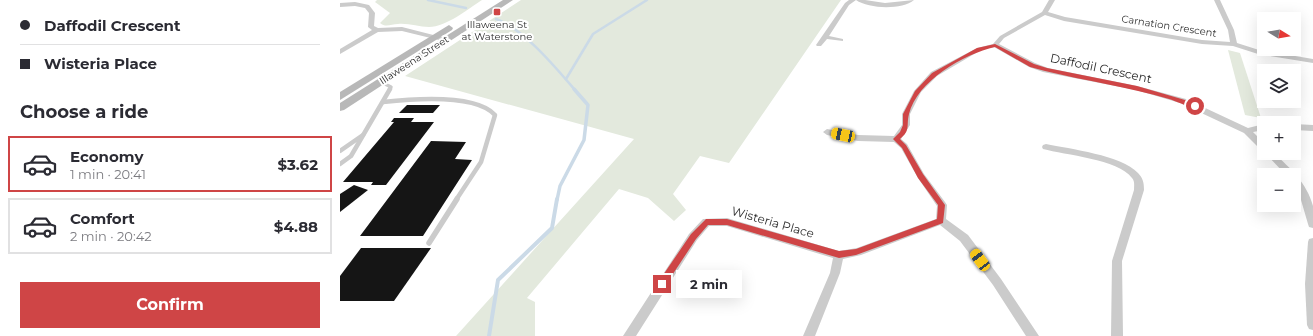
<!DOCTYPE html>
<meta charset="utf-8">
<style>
body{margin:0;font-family:Montserrat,sans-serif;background:#f2f2f3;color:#2b2b33;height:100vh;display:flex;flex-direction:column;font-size:15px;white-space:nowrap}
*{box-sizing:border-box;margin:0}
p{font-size:13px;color:#7c7c81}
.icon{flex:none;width:22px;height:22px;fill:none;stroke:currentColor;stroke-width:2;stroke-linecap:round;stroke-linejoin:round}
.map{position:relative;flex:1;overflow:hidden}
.side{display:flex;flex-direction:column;background:#fff;width:340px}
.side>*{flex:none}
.banner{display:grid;align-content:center;height:88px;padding:0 20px;background:#fff}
.needle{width:26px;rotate:101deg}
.controls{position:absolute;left:917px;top:12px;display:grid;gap:8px}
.controls a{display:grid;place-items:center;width:44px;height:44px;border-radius:0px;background:#fff;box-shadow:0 4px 16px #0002;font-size:20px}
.end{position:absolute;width:18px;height:18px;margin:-9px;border:5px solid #cf4546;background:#fff;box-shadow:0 0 0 2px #fff}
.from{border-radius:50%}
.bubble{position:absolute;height:28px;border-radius:0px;background:#fff;box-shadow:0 4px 16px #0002;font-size:13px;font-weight:700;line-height:28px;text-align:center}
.car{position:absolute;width:12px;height:24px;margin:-12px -6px;border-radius:5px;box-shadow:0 0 3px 1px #0007;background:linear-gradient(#f5c518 24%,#345 0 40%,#f5c518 0 76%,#345 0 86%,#f5c518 0)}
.banner b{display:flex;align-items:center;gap:14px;height:38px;font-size:15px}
.banner b+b{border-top:1px solid #e1e1e2}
.banner i{width:10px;height:10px;background:#2b2b33}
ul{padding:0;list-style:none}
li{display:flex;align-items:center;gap:12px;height:56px;margin:0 8px 6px;padding:0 12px;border:2px solid #e1e1e2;border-radius:0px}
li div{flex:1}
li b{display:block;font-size:15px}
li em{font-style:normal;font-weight:700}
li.active{border-color:#cf4546}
li>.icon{width:36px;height:36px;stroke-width:1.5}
h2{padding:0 20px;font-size:18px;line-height:48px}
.primary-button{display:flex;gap:8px;margin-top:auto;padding:8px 20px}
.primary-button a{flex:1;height:46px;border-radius:0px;background:#cf4546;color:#fff;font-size:16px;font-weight:700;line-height:46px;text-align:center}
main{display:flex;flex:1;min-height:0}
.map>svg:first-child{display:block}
</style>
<main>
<section class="side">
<div class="banner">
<b><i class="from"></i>Daffodil Crescent</b>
<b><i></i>Wisteria Place</b>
</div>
<h2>Choose a ride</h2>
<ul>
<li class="active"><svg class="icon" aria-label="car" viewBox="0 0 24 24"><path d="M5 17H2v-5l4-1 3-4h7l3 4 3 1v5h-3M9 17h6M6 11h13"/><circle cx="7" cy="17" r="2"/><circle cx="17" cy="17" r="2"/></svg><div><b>Economy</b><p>1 min · 20:41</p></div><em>$3.62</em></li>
<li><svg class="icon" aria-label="car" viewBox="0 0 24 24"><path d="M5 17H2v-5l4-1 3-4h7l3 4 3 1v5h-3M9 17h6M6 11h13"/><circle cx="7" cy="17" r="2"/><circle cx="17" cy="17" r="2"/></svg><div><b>Comfort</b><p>2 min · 20:42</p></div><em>$4.88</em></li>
</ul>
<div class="primary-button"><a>Confirm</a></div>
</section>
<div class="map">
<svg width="973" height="336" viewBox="0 0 973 336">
<rect width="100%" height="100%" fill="#fff"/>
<g fill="#e3e9dd">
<path d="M37 0H142C128 9 106 27 89 27 79 27 68 23 58 24 51 24 46 28 40 23L50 13 35 2Z"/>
<polygon points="181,0 501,0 389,163 360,156 333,194 346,210 334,221 308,198 279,189 187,298 195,302 195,336 116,336 294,139 65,76"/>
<polygon points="888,50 900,53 921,118 905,115"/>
</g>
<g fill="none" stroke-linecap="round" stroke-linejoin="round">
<g stroke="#cbdae7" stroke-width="2.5">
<polyline points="88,0 126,8"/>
<path d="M156 19C183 28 216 68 235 90"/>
<polyline points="226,79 253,34 307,0"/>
</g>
<polyline stroke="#cbdae7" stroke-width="3.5" points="217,200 220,186 244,140 248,105 234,89"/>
<polyline stroke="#cbdae7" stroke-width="4" points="149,336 158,280 212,228 217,199"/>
</g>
<g fill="#151515">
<polygon points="67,105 100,105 93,113 59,113"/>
<polygon points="54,118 74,118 71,122 94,122 46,185 31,185 33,182 3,182 54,122 51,122"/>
<polygon points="91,141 126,142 115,159 132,160 83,236 20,236"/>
<polygon points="14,185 28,190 0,212 0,194"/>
<polygon points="21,248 91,248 54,301 0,301 0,276"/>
</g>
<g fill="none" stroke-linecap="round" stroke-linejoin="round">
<polyline stroke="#cbcbcb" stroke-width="3.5" points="41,82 51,87 49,90"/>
<g stroke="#cbcbcb" stroke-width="4.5">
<path d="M43 102C71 99 135 93 155 115L141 162 116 200"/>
<polyline points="0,151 23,135"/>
<polyline points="0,164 11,156 50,89"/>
</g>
<polyline stroke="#cbcbcb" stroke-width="5.5" points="89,243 117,199"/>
<g fill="#cbcbcb" fill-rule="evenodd">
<path d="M509 0H525L545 3 574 0C562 10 529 9 516 0L509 5 489 36 503 39V41L487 39 481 46H477L476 45 505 3Z"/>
<polygon points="709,0 715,0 708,12 725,17 862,40 890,42 888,30 874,0 880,0 894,30 897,43 919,50 973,59 973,63 918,54 893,46 862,44 724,21 705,15 664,38 659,44 695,63 708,68 797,86 846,99 908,128 924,124 924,130 913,132 924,143 924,151 921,150 904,133 840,103 796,90 703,72 689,67 654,47 641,50 597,76 581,92 570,114 570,125 561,139 567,144 584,174 605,202 607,205 606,219 628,235 661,279 699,336 686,336 653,285 620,241 600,225 521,255 503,259 500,273 475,336 463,336 490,273 493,258 387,226 369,226 357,240 296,336 283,336 349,234 363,219 387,218 499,251 517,248 596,219 597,206 578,178 561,148 554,142 518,141 487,135 483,132 487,129 518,135 554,136 562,125 562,114 574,91 591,72 637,48 653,44 660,36 702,12"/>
<polygon points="15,2 29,5 35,13 34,26 38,28 62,27 109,39 110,40 107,42 62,31 38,32 0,54 0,49 32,30 28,27 29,13 25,8 15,6 0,7 0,3"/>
<polygon points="954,124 973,125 973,131 954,130"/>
<path d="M706 144C730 149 781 155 798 173 803 178 804 183 804 190L782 261 783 336H771L772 261 794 190C794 186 795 181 792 178 778 159 725 155 703 149L702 147 703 145Z"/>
<path d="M925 153H934C950 168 967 183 973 206 973 213 973 221 973 228L969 227 968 224 961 200 954 186V175H946Z"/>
<polygon points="973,238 973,330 969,329 967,325 965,284 968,242 969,239"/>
</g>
<g fill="#b8b8b8" fill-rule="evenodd">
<polygon points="163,0 173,0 4,110 0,111 0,103"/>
<polygon points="109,25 113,28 112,30 0,100 0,92"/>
</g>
</g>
<path fill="#cf4546" d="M655 44 694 64 707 68 797 86 845 100 858 106C853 110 836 101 829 99 788 87 746 81 705 71L690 67 655 47C624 54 577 81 569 114 566 126 571 130 560 139L566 145 583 174 605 205 603 223 516 255 499 258 387 225H368L356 239 325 286H319V281L351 234 366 219H387L499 251 516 249 597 219 598 205 578 178 562 148 553 139 560 132 563 125V114L575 91 592 73 637 48Z"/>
<rect fill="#cf4546" stroke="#fff" stroke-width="1.5" x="153" y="8" width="8" height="8" rx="2"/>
<g text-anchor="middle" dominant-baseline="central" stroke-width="4" stroke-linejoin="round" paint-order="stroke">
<g font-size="10" fill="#2e2e2e" stroke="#fff">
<text x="157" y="24">Illaweena St<tspan x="157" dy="12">at Waterstone</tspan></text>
</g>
<g font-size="10" fill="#2e2e2e" stroke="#fff">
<text transform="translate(829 26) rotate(9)">Carnation Crescent</text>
<text transform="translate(74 60) rotate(-33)">Illaweena Street</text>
</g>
<g font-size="12" fill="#2e2e2e" stroke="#fff">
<text transform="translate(761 68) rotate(12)">Daffodil Crescent</text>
<text transform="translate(433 222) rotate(16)">Wisteria Place</text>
</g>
</g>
</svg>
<div class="controls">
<a><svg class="needle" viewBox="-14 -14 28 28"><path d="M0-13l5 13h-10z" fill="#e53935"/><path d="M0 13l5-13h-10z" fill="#7c7c81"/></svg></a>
<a><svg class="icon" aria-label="layers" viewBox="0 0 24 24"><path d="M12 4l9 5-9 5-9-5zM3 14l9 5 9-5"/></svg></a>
<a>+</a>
<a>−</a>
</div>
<i class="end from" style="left:855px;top:106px"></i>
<i class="end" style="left:322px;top:284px"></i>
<div class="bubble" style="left:336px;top:270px;width:66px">2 min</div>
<i class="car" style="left:503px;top:135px;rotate:282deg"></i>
<i class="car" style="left:640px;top:260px;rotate:323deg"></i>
</div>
</main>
